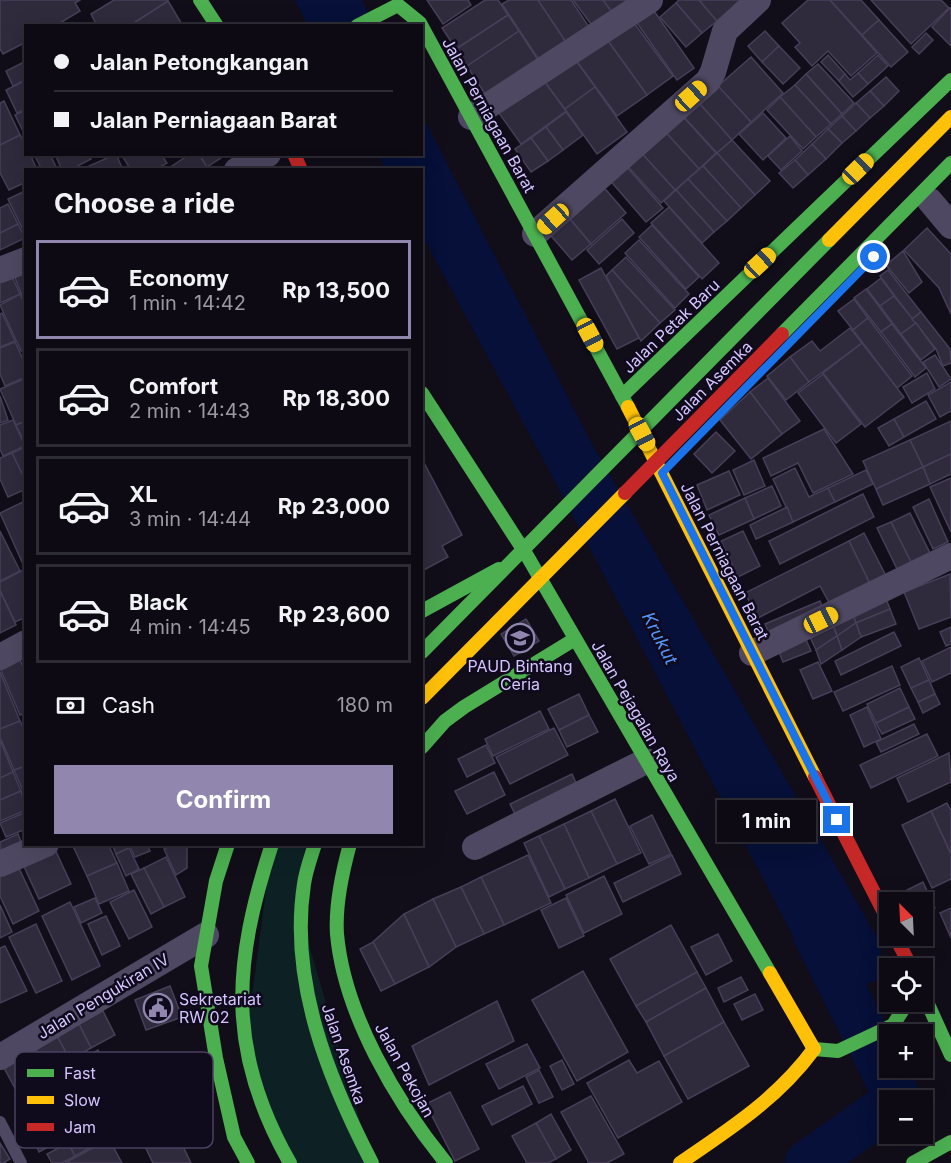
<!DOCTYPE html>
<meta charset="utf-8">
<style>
body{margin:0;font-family:Inter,sans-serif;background:#16131c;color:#f1f3f6;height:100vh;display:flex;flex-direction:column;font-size:22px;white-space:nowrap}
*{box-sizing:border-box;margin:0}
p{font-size:20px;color:#9a9aa0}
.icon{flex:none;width:33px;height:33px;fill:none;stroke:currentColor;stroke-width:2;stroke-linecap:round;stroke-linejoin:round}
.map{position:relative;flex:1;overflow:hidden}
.panel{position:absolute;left:24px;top:168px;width:399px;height:678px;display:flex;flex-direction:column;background:#0d0a13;border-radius:0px;box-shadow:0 6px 24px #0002,0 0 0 2px #2d2b33}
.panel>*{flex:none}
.guide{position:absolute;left:24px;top:24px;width:399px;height:132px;border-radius:0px;box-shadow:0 6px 24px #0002,0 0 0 2px #2d2b33;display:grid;align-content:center;height:132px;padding:0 30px;background:#0d0a13}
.needle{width:39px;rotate:336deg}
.tools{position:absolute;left:879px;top:892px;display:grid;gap:12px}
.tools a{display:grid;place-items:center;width:54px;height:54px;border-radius:0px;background:#0d0a13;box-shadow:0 6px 24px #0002,0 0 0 2px #2d2b33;font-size:30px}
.end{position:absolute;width:27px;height:27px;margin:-14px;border:8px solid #1a73e8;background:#fff;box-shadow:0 0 0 3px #fff}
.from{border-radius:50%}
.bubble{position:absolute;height:42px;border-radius:0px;background:#0d0a13;box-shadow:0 6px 24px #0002,0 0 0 2px #2d2b33;font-size:20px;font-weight:700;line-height:42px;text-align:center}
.car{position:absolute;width:18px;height:36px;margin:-18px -9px;border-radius:8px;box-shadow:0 0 4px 2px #0007;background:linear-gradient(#f5c518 24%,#345 0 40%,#f5c518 0 76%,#345 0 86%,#f5c518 0)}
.guide b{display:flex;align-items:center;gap:21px;height:57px;font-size:22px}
.guide b+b{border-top:2px solid #2d2b33}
.guide i{width:15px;height:15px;background:#f1f3f6}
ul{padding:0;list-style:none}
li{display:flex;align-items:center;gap:18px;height:99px;margin:0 12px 9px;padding:0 18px;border:3px solid #2d2b33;border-radius:0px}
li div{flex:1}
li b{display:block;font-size:22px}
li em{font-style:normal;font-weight:700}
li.selected{border-color:#9086ae}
li>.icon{width:54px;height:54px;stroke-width:1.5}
h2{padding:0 30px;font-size:27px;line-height:72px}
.pay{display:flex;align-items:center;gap:15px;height:66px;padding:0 30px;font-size:22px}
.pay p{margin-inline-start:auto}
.cta{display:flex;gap:12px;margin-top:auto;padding:12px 30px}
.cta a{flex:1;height:69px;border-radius:0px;background:#9086ae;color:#fff;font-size:24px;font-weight:700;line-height:69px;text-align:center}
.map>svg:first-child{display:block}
</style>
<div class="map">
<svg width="951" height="1163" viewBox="0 0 951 1163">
<rect width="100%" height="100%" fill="#110e19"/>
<polygon fill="#0d2125" points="272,845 315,845 301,917 372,1163 290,1163 245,1049"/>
<g fill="#061038">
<polygon points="295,0 362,0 375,25 308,25"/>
<polygon points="422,115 590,440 881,944 880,979 831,997 817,982 552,476 422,235 422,170 386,169 378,155 422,154"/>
</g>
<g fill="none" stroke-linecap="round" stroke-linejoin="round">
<g stroke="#061038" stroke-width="46">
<polyline points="816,935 899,1101"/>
<polyline points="808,1163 890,1105"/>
</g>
</g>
<g fill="#2f2a3c" stroke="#473f58" stroke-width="1.5">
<polygon points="0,0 80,0 75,3 80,11 55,26 26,26 26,42 3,54 0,49"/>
<polygon points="114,0 167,0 168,1 129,26 97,26 91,14"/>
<polygon points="427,0 468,0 471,5 443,24"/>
<polygon points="485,0 498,0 508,15 456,49 442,28"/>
<polygon points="509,0 538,0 568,45 541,63 502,4"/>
<polygon points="538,0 571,0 591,30 568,45"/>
<polygon points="573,0 603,0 615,16 594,28"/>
<polygon points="603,0 625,0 629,5 615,16"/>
<polygon points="679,0 699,0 717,21 702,33 676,3"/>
<polygon points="699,0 741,0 717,21"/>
<polygon points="808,0 830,0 877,53 851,76 828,51 812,66 795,47 800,43 782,23"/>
<polygon points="830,0 861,0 879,20 862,35"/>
<polygon points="871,0 941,0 949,8 911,44"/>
<polygon points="168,1 183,26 129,26"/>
<polygon points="676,3 702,33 686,47 660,17"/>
<polygon points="951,7 951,46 932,27"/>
<polygon points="654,11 694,68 677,80 637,23"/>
<polygon points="508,15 519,31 467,66 456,49"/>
<polygon points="629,16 673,76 647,95 603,34"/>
<polygon points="879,20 908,52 891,67 862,35"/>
<polygon points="519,31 538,60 485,94 467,66"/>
<polygon points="765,31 779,46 762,62 748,46"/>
<polygon points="926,33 933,40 919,54 912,47"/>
<polygon points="603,34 647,95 617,116 573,56"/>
<polygon points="779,46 800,68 783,84 762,62"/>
<polygon points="572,55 595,87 565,109 541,77"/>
<polygon points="828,55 845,74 839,81 821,62"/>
<polygon points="878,55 888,66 868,84 858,73"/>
<polygon points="751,57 783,93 751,122 718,86"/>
<polygon points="26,61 26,80 13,86 6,71"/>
<polygon points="818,64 854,103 842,114 806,74"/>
<polygon points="858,73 868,84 853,97 839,81 845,74 850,80"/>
<polygon points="539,74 566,111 521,144 494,106"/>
<polygon points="806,74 842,114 831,124 795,85"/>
<polygon points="886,77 899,91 884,106 870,91"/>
<polygon points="26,80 26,109 17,113 6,90"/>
<polygon points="795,85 831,124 816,137 780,97"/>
<polygon points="718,86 751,122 732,140 699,103"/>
<polygon points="595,87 627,132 597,154 565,109"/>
<polygon points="870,91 884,106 870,118 856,103"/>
<polygon points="780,97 816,137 803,149 767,110"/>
<polygon points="4,101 20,135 0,145 0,103"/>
<polygon points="699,103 732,140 717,153 684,117"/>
<polygon points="856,103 870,118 856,131 842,116"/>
<polygon points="26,110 26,137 15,115"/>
<polygon points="677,110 716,153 699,169 660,126"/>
<polygon points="566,112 583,135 563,150 546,127"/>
<polygon points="763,113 786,138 763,160 739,134"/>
<polygon points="842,116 856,131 842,143 828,129"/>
<polygon points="660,126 699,169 675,190 636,147"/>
<polygon points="546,127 563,150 548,161 531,138"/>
<polygon points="828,129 842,143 826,159 812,144"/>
<polygon points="20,135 26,146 26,154 30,154 37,170 26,170 26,182 9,190 0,173 0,145"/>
<polygon points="790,136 802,151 781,170 768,156"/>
<polygon points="531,138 548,161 531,172 515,149"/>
<polygon points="732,140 770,181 755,195 717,153"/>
<polygon points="812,144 826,159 808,175 795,160"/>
<polygon points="636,147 675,190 661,203 622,160"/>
<polygon points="717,153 755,195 741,208 703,166"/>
<polygon points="34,154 50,154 56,167 42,170"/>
<polygon points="55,154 88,154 91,159 70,170 62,170"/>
<polygon points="116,154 123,170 91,170 89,166"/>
<polygon points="121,154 161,154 167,163 155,170 131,170"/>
<polygon points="190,154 199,154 207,167 203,170 174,170 172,166"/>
<polygon points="199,154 219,154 221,158 207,167"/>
<polygon points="795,160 808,175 793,188 779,173"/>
<polygon points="624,164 663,208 646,222 608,178"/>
<polygon points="703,166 741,208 727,221 688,179"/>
<polygon points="688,179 727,221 714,232 676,190"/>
<polygon points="600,183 626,213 591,244 565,213"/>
<polygon points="676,190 714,232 702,243 664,201"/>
<polygon points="23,192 26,196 26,236 8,199"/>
<polygon points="8,204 18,224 0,233 0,208"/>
<polygon points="669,207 719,263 702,279 651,223"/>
<polygon points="565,213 591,244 572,260 546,230"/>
<polygon points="622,219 634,233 599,264 587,250"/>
<polygon points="18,224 25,238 0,250 0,233"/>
<polygon points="652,225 699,277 686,289 639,237"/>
<polygon points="927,228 951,254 951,314 939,288 904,250"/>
<polygon points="639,240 689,294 675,308 625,253"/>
<polygon points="903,251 922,282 909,293 886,265"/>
<polygon points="626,257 675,310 660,323 612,270"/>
<polygon points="26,262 26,297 23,298 11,268"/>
<polygon points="8,268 20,294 0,303 0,272"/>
<polygon points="601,268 639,338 617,349 579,280"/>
<polygon points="612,270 660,323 641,341 606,276"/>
<polygon points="888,270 921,312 912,319 880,276"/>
<polygon points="881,278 894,296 880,306 867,289"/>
<polygon points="866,289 892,324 881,332 854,298"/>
<polygon points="20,294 26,307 26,349 21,351 0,305"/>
<polygon points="894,296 916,323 901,334 880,306"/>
<polygon points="854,299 868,318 853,330 838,311"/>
<polygon points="921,312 950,349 951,363 943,366 936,349 912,319"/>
<polygon points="2,313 15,341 0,347 0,314"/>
<polygon points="868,318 912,376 897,388 853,330"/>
<polygon points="916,323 935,349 921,360 901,334"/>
<polygon points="892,324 926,368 915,377 881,332"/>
<polygon points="850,328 862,343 809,382 790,357 812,341 820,351"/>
<polygon points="15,342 26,366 26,377 5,386 0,374 0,348"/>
<polygon points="862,343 904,397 865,427 823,373"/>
<polygon points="935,355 951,379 939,387 923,362"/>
<polygon points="790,357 809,382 786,400 767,376"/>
<polygon points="927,373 935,389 912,403 903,387"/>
<polygon points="823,374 861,424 836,443 798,393"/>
<polygon points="26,378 26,421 16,425 0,389"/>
<polygon points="768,378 800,421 782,434 750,392"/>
<polygon points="951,382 951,411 940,417 928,395"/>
<polygon points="750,392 782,434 751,459 720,420"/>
<polygon points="0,396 8,420 0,423"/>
<polygon points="926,401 936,419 904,437 894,419"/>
<polygon points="894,419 904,437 889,446 878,428"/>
<polygon points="13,420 25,446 3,456 0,449 0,425"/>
<polygon points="26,421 26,446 16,425"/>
<polygon points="951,421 951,454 923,467 910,440"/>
<polygon points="824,429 853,474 813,493 798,463 771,476 763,458"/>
<polygon points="716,432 735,451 712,473 694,454"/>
<polygon points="910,440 923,467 876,489 863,461"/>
<polygon points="25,447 26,449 26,482 12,453"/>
<polygon points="12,453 26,482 26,489 8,497 0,479 0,458"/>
<polygon points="951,454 951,474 930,484 923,467"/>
<polygon points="422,459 462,535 442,546 448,557 422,571"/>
<polygon points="754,460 765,486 744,495 733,470"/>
<polygon points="923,467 930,484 883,505 876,489"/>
<polygon points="795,468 809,497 828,488 835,502 793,522 773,479"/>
<polygon points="866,470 873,484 835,502 828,488"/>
<polygon points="729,471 740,495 707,510 697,485"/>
<polygon points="951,478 951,532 930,487"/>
<polygon points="772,486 781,506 754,519 745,498"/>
<polygon points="863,494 874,517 780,564 769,541"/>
<polygon points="745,498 754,519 719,535 709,515"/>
<polygon points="929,499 948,542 933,549 913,507"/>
<polygon points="23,502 26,506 26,563 23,564 0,513"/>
<polygon points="787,507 793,522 756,539 750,525"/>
<polygon points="910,513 932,557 913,566 891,522"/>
<polygon points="891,522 913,566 899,573 877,528"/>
<polygon points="0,531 20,571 0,581"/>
<polygon points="743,531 760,566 738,577 721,541"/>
<polygon points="864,533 888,580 872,588 849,541"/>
<polygon points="849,541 872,588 832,608 820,586 758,618 745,593"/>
<polygon points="23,570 26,617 15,622 0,590 0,582"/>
<polygon points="950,574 951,617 919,629 904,592"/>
<polygon points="0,591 16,625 0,633"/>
<polygon points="885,596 890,609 856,623 851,609"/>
<polygon points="820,601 825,614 771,637 765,624"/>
<polygon points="851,609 856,623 837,636 832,622"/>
<polygon points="890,609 896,624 861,637 856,623"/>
<polygon points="526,619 539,641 514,656 501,634"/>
<polygon points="832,622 837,636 816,650 810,637"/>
<polygon points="856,623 861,637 842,650 837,636"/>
<polygon points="951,627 951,644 946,646 940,632"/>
<polygon points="894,632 901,646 841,675 835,661"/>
<polygon points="804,635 811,651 783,662 777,647"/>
<polygon points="837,636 842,650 821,664 816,650"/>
<polygon points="951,647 951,673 932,682 922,661"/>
<polygon points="919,658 929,680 911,688 901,667"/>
<polygon points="20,660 26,674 26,713 20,715 0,668"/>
<polygon points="818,662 832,691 813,699 800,670"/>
<polygon points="892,666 900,685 843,711 834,692"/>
<polygon points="0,672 20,721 0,729"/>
<polygon points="929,680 935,694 918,702 911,688"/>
<polygon points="900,688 909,707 876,723 867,704"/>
<polygon points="579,694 589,715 559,730 548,709"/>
<polygon points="935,694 940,704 923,713 918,702"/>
<polygon points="867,707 881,739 864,747 850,715"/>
<polygon points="909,707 915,719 882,734 876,723"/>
<polygon points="540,711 549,729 493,756 485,739"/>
<polygon points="589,715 598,732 567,747 559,730"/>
<polygon points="20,721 26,734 26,766 14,770 0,737 0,729"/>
<polygon points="914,724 919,734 881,752 876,742"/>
<polygon points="554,728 568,755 510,784 496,757"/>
<polygon points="927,734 938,756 871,788 860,765"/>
<polygon points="0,740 13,772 0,778"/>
<polygon points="486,745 495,763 467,777 458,759"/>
<polygon points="949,753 951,782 908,802 897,778"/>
<polygon points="26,766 26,798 14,770"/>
<polygon points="13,772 21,791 0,800 0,778"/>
<polygon points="494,772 505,795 467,814 455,791"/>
<polygon points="572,774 581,794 520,824 510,804"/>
<polygon points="21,791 26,810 0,821 0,800"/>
<polygon points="615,799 641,853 617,864 591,811"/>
<polygon points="947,803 951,811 951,854 931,811"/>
<polygon points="591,811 617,864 589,878 564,824"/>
<polygon points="931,811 951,854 951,879 932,888 902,825"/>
<polygon points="26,812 26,829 6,837 0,823"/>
<polygon points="652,815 671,854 649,864 630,826"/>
<polygon points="564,824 589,878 565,889 539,836"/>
<polygon points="18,834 24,850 0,860 0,842"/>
<polygon points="539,836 565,889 549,897 524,843"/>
<polygon points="72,844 108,844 117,863 87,876"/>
<polygon points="112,844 128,844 129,848 116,854"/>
<polygon points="129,844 147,844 150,851 135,857"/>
<polygon points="173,844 187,844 187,868 176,875 164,849"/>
<polygon points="53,845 71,884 39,899 21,860"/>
<polygon points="129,848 139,869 126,876 116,854"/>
<polygon points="528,855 551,903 504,925 481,877"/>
<polygon points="672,855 681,874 623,902 614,883"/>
<polygon points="166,857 185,897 164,907 144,868"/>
<polygon points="117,863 129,891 99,904 87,876"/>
<polygon points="18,866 39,911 13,924 0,896 0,875"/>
<polygon points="144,868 164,907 151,914 131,874"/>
<polygon points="604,876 622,914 584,933 566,895"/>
<polygon points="481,877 504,925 484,934 461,887"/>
<polygon points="923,882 935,908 922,914 922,903 906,903 901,893"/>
<polygon points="461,887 484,934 456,947 433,899"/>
<polygon points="134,890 152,927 129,939 110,902"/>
<polygon points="95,898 102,913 81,923 74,907"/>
<polygon points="566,898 584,936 559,948 541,910"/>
<polygon points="433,899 456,947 429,967 404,914"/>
<polygon points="70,902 100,966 72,980 42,916"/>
<polygon points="0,905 12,932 0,938"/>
<polygon points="951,908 951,938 940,913"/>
<polygon points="404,914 429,967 395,984 373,942"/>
<polygon points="106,916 120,946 102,955 88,924"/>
<polygon points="36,924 62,981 36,993 9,937"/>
<polygon points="671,925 697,972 636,1006 610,959"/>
<polygon points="718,934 732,961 706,975 691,947"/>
<polygon points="373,942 395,984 381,991 360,949"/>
<polygon points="5,946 27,991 0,1003 0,948"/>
<polygon points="583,971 628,1052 577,1081 532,1000"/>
<polygon points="697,972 706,988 646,1022 636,1006"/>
<polygon points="741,977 748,990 724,1002 718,988"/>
<polygon points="170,986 182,1017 146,1030 135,1000"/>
<polygon points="706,988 724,1022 664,1056 646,1022"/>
<polygon points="755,994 763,1010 742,1020 734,1004"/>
<polygon points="497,1001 514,1041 429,1085 412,1046"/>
<polygon points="103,1011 115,1035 91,1048 79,1024"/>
<polygon points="724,1022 749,1066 688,1099 664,1056"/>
<polygon points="79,1024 91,1048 70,1060 57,1036"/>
<polygon points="57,1036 70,1060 48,1072 35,1048"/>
<polygon points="527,1044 540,1068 499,1089 486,1064"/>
<polygon points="35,1048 48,1072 32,1080 19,1057"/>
<polygon points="98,1050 127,1105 103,1117 74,1063"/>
<polygon points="19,1057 32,1080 16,1090 3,1066"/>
<polygon points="562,1060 574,1084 562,1090 550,1066"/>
<polygon points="629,1060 637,1073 659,1061 682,1102 618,1138 587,1083"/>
<polygon points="539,1070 553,1097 539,1103 526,1077"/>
<polygon points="34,1084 63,1139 39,1152 15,1095"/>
<polygon points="523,1086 532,1104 492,1125 482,1106"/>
<polygon points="450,1092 479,1149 455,1161 426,1104"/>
<polygon points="591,1096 624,1154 607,1163 589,1163 561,1112"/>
<polygon points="551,1114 571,1150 556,1159 536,1123"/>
<polygon points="170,1119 191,1163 153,1163 139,1134"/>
<polygon points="536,1123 556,1159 548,1163 527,1163 512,1136"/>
<polygon points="97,1127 104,1140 75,1156 68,1143"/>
<polygon points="109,1139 122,1163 65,1163"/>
<polygon points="0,1143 10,1159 3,1163 0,1163"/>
<polygon points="68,1143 75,1156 62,1163 52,1163 47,1154"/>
</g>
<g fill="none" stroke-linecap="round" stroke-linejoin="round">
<polyline stroke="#4e4862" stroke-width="12" points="0,1122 21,1163"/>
<g stroke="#4e4862" stroke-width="26">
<polyline points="471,117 650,0"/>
<polyline points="237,170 268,154"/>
<polyline points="930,201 951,226"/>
<polyline points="535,234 708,81 713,72 725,31 758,0"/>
<polyline points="0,270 26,260"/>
<polyline points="752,653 951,556"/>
<polyline points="0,657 26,643"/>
<polyline points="475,847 646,761"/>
<polyline points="0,864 46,844"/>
<polyline points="0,1057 206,935"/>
</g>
<g stroke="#4caf50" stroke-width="14">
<polyline points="200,0 217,26"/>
<polyline points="357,26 398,5 420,23 628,407"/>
<polyline points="422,393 526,554 770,973"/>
<polyline points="622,396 951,80"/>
<polyline points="422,611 499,569"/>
<polyline points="422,747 445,721 464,707 575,639"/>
<polyline points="228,844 216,881 201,966 216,1058 234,1137 248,1163"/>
<path d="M272 844C233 963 226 1051 290 1163"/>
<path d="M315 844C311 857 306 870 304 884 289 981 328 1078 372 1163"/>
<path d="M350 844C342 873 335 904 337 934 344 1014 397 1103 446 1163"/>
<polyline points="922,991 951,1055"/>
<polyline points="814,1049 838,1051 887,1028 893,1025 908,1002"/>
<polyline points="913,1163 951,1142"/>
</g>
<g stroke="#ffc107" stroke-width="14">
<polyline points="628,407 815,777"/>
<polyline points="770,973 814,1049"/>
<path d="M680 1163C730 1129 778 1098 814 1049"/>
</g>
<g stroke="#c62828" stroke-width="14">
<polyline points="294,154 301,170"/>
<polyline points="815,777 890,924"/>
<polyline points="895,936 912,969"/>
</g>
<g stroke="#4caf50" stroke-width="14">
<polyline points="782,334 951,163"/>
<polyline points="422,652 829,240"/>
</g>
<g stroke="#ffc107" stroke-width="14">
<polyline points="829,240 951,117"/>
<polyline points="422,698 625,493"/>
</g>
<polyline stroke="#c62828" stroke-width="14" points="625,493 782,334"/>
</g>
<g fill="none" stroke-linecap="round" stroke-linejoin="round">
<polyline stroke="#1a73e8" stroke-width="8" points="837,820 662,473 874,257"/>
</g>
<defs>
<g id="school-ring" transform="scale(1.5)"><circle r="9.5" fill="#100a1d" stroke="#9086ae" stroke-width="1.5"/><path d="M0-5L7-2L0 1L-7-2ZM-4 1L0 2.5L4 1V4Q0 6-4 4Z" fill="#9086ae"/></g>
<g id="civic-ring" transform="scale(1.5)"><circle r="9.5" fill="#100a1d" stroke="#9086ae" stroke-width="1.5"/><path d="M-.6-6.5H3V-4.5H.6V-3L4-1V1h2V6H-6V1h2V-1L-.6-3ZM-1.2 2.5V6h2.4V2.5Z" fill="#9086ae"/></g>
</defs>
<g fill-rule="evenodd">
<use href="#school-ring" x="520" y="638"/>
<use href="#civic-ring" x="158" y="1008"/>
</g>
<g text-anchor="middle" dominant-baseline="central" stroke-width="5" stroke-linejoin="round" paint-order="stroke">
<g font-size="16" fill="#d5c6ff" stroke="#100a1d">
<text transform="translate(489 115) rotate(61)">Jalan Perniagaan Barat</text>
<text transform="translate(671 326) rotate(-44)">Jalan Petak Baru</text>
<text transform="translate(712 381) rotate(-45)">Jalan Asemka</text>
<text transform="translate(725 561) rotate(63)">Jalan Perniagaan Barat</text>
<text transform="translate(636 711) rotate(60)">Jalan Pejagalan Raya</text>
<text transform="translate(103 996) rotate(-31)">Jalan Pengukiran IV</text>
<text transform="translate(344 1054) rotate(71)">Jalan Asemka</text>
<text transform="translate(405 1070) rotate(61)">Jalan Pekojan</text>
</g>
<g font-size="16" fill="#d5c6ff" stroke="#100a1d">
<text x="520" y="666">PAUD Bintang<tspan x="520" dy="18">Ceria</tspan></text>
<text x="179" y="999" text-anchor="start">Sekretariat<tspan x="179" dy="18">RW 02</tspan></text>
</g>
<g font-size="18" font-style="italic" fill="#5496ff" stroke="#100a1d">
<text transform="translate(660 638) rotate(63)">Krukut</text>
</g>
</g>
<rect x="15" y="1052" width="198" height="96" rx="9" fill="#100a1d" stroke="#4b4261" stroke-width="1.5"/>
<rect x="27" y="1069" width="27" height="8" fill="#4caf50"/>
<rect x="27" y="1096" width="27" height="8" fill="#ffc107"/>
<rect x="27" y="1123" width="27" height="8" fill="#c62828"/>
<g font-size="16" fill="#d5c6ff">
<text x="64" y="1079">Fast</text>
<text x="64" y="1106">Slow</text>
<text x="64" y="1133">Jam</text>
</g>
</svg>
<div class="tools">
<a><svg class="needle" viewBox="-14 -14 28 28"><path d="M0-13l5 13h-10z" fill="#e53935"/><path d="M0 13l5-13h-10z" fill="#9a9aa0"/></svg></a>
<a><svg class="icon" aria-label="locate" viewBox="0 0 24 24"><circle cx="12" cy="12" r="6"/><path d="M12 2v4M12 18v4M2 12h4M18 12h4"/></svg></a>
<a>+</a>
<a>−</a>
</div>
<i class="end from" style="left:874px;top:257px"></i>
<i class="end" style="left:837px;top:820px"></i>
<div class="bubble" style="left:717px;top:800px;width:99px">1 min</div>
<i class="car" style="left:691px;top:96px;rotate:48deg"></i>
<i class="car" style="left:858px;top:169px;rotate:46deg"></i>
<i class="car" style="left:553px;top:219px;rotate:228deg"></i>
<i class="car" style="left:760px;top:263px;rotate:47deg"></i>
<i class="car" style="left:590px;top:335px;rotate:152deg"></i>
<i class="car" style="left:642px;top:434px;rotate:152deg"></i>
<i class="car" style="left:821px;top:620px;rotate:64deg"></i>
<div class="guide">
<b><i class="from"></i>Jalan Petongkangan</b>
<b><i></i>Jalan Perniagaan Barat</b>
</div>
<section class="panel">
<h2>Choose a ride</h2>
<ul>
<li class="selected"><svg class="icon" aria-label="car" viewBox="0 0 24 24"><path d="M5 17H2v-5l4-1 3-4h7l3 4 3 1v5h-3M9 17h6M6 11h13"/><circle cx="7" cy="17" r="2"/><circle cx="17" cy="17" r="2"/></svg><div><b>Economy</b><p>1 min · 14:42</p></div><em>Rp 13,500</em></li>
<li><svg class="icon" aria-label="car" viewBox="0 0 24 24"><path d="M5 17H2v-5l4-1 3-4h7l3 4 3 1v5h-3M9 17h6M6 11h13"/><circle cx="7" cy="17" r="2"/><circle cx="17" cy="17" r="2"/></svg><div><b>Comfort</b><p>2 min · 14:43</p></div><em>Rp 18,300</em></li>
<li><svg class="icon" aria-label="car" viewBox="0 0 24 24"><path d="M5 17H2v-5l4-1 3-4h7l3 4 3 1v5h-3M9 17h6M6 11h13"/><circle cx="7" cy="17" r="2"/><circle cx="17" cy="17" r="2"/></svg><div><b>XL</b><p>3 min · 14:44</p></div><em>Rp 23,000</em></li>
<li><svg class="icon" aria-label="car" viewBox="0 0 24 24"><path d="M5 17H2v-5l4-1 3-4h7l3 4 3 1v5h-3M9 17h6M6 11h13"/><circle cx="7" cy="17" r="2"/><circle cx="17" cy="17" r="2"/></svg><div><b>Black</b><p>4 min · 14:45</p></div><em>Rp 23,600</em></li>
</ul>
<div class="pay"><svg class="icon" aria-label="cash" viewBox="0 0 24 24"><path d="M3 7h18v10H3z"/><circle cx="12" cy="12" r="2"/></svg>Cash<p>180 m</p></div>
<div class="cta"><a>Confirm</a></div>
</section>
</div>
